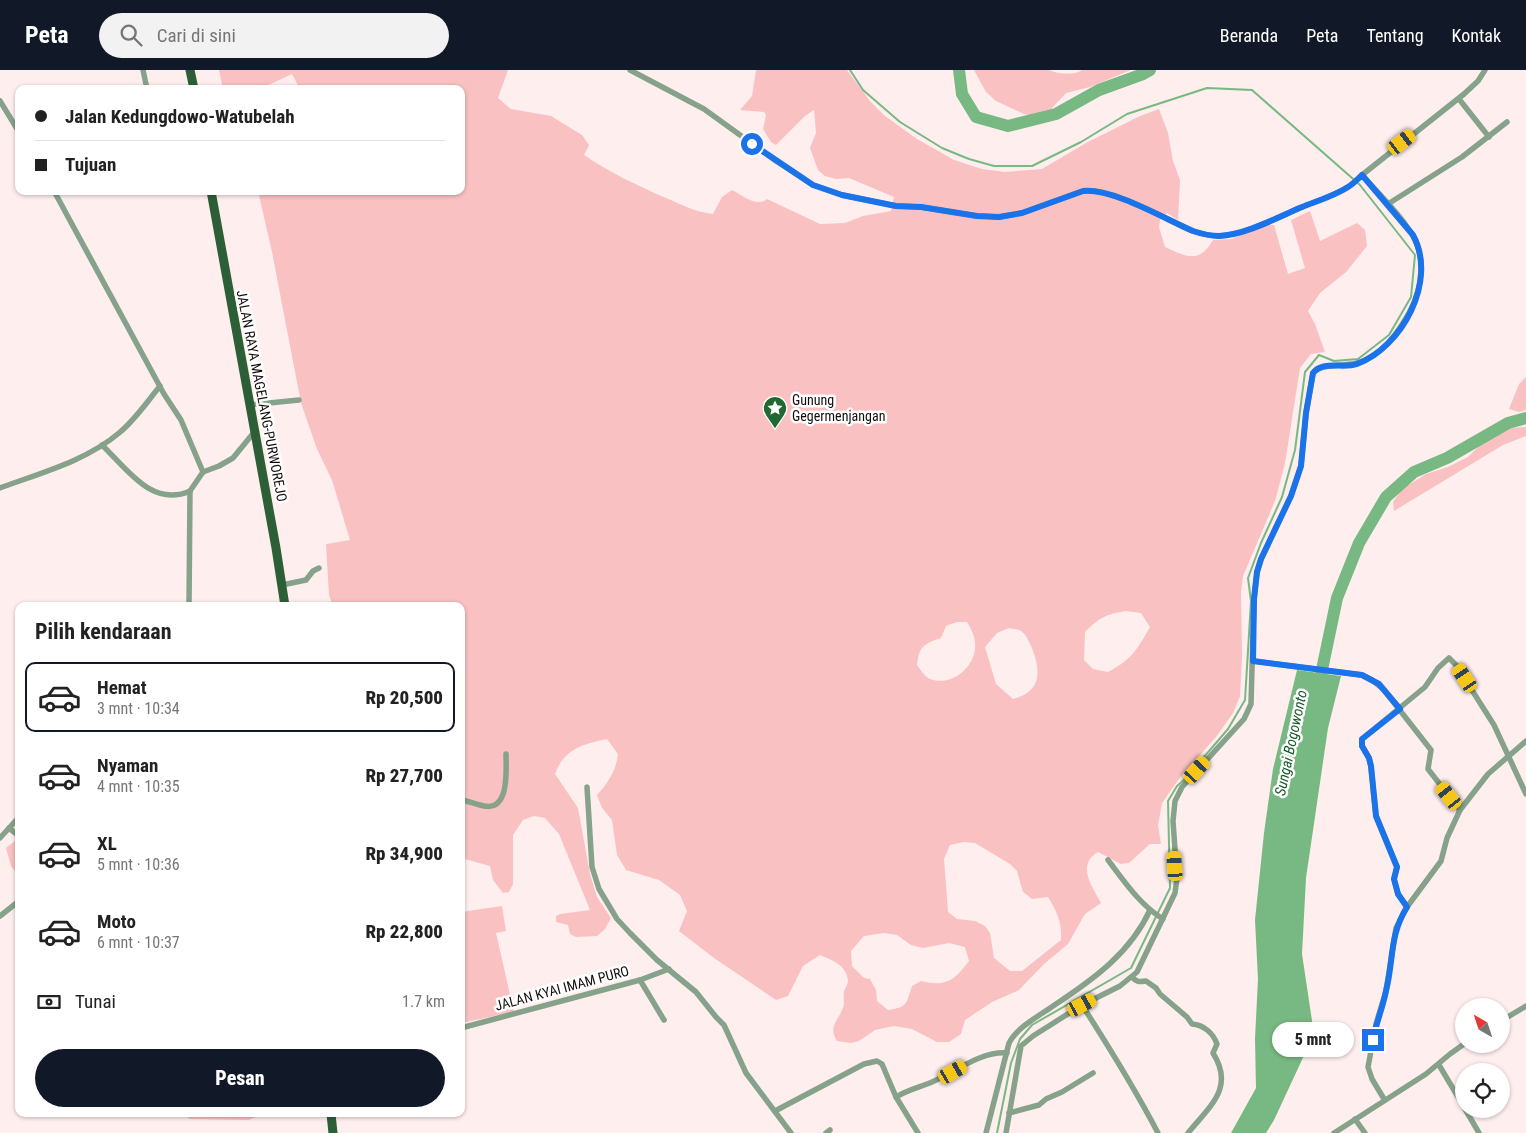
<!DOCTYPE html>
<html lang="id">
<meta charset="utf-8">
<style>
body{margin:0;font-family:"Roboto Condensed",sans-serif;background:#f2f2f2;color:#222;height:100vh;display:flex;flex-direction:column;font-size:19px;white-space:nowrap}
*{box-sizing:border-box;margin:0}
p{font-size:16px;color:#767676}
.icon{flex:none;width:28px;height:28px;fill:none;stroke:currentColor;stroke-width:2;stroke-linecap:round;stroke-linejoin:round}
.map{position:relative;flex:1;overflow:hidden}
.details{position:absolute;left:15px;top:532px;width:450px;height:515px;display:flex;flex-direction:column;background:#fff;border-radius:10px;box-shadow:0 1px 4px #0004}
.details>*{flex:none}
.top-card{position:absolute;left:15px;top:15px;width:450px;height:110px;border-radius:10px;box-shadow:0 1px 4px #0004;display:grid;align-content:center;height:110px;padding:0 20px;background:#fff}
.needle{width:32px;rotate:321deg}
.tools{position:absolute;left:1455px;top:928px;display:grid;gap:10px}
.tools a{display:grid;place-items:center;width:55px;height:55px;border-radius:50%;background:#fff;box-shadow:0 1px 4px #0004;font-size:25px}
.end{position:absolute;width:22px;height:22px;margin:-11px;border:6px solid #1a73e8;background:#fff;box-shadow:0 0 0 2px #fff}
.from{border-radius:50%}
.bubble{position:absolute;height:35px;border-radius:18px;background:#fff;box-shadow:0 1px 4px #0004;font-size:16px;font-weight:800;line-height:35px;text-align:center}
.car{position:absolute;width:15px;height:30px;margin:-15px -8px;border-radius:6px;box-shadow:0 0 4px 1px #0007;background:linear-gradient(#f5c518 24%,#345 0 40%,#f5c518 0 76%,#345 0 86%,#f5c518 0)}
.top-card b{display:flex;align-items:center;gap:18px;height:48px;font-size:19px}
.top-card b+b{border-top:1px solid #e0e0e0}
.top-card i{width:12px;height:12px;background:#222}
ul{padding:0;list-style:none}
li{display:flex;align-items:center;gap:15px;height:70px;margin:0 10px 8px;padding:0 10px;border:2px solid transparent;border-radius:10px}
li div{flex:1}
li b{display:block;font-size:19px}
li em{font-style:normal;font-weight:800}
li.current{border-color:#111827}
li>.icon{width:45px;height:45px;stroke-width:1.5}
h2{padding:0 20px;font-size:22px;line-height:60px}
.pay{display:flex;align-items:center;gap:12px;height:55px;padding:0 20px;font-size:19px}
.pay p{margin-inline-start:auto}
.primary-button{display:flex;gap:10px;margin-top:auto;padding:10px 20px}
.primary-button a{flex:1;height:58px;border-radius:30px;background:#111827;color:#fff;font-size:20px;font-weight:800;line-height:58px;text-align:center}
header{display:flex;align-items:center;gap:30px;box-sizing:border-box;height:70px;padding:0 25px;background:#111827;color:#fff}
header strong{font-size:24px}
nav{display:flex;gap:28px;margin-inline-start:auto;font-size:18px}
.search{width:350px;height:45px;background:#f2f2f2;display:flex;align-items:center;gap:12px;box-sizing:border-box;padding:0 18px;border-radius:28px;color:#767676;font-size:19px}
.map>svg:first-child{display:block}
</style>
<header>
<strong>Peta</strong>
<div class="search"><svg class="icon" aria-label="search" viewBox="0 0 24 24"><circle cx="10" cy="10" r="6"/><path d="M15 15l6 6"/></svg>Cari di sini</div>
<nav><a>Beranda</a><a>Peta</a><a>Tentang</a><a>Kontak</a></nav>
</header>
<div class="map">
<svg width="1526" height="1063" viewBox="0 0 1526 1063">
<rect width="100%" height="100%" fill="#feeeed"/>
<g fill="#f9c1c1" fill-rule="evenodd">
<path d="M219 0H508L498 28 511 39 551 46 582 65 589 75 584 85C609 102 638 116 666 128 682 135 696 142 713 144L722 127 732 120C742 125 757 138 767 129L820 154 845 153 863 146 891 141 894 127 849 108 836 109 825 106 818 100 810 78 816 63 814 40 805 46 776 75 771 72 763 59 766 45 764 42 740 40 752 26 756 0H847L870 31 885 46 917 69 954 90 982 99 1005 102 1042 99 1086 73 1140 46 1159 39 1168 63 1173 91 1180 110 1178 150 1167 143 1160 150 1159 157 1165 177C1187 187 1199 194 1213 170L1232 169 1265 155H1274L1288 204 1305 198 1291 150 1310 141 1320 171 1357 153 1365 160 1367 176 1346 202 1320 223 1308 241 1315 254 1325 282 1311 284 1300 298 1285 393 1275 431 1243 506 1241 522 1242 587 1240 626 1233 643 1216 667 1181 706 1162 733 1158 755 1161 774H1150L1129 793 1121 794 1098 782C1076 795 1092 816 1101 833L1085 844 1068 874 1044 894 1019 920 992 932 965 950 961 964 949 972H937L912 959 894 956 875 960 859 971 851 973 837 971C828 956 838 951 843 938 845 933 843 927 844 922 845 918 848 914 848 911 847 895 832 890 820 885L803 896 788 926 776 930 714 888 679 861 687 841 680 825 659 810 626 800 617 785 612 750 602 738 597 725C608 713 616 701 618 684L607 669C583 674 564 679 555 704L578 738 590 804 597 827 611 848 605 859 597 866 576 867 570 864 568 855 556 852V846L560 844 590 840 559 764 545 748 534 746 523 750 513 765V814L509 822 503 823 493 810 490 796 461 788V536H333L329 525 326 474 350 470 332 410 317 379 301 333 272 182 258 121H461V19H300L292 4 260 19H223ZM1126 541 1141 543 1150 557C1137 580 1131 590 1108 602L1093 599 1084 590 1085 562C1099 548 1106 544 1126 541ZM957 552H967C972 560 976 568 975 578 974 598 951 617 930 609 925 607 920 599 917 595 919 576 924 574 941 568L946 556ZM1009 558C1012 559 1018 559 1021 561 1026 564 1031 575 1033 581 1042 605 1039 622 1013 629L996 614 985 577 997 563ZM964 772 975 773 1010 794 1017 801 1023 822 1032 829 1048 827C1057 841 1062 853 1061 870L1022 901H1010L994 888 990 863 985 856 975 851 957 849 948 842 944 789 950 775ZM884 863 897 865 911 875 923 878 949 873 965 877 969 891C954 911 946 917 921 911L912 916C906 935 907 937 888 940L877 931 876 920 870 909 864 908 852 896 851 881 864 866Z"/>
<path d="M974 0H1049C1058 4 1074 6 1082 0H1131L1090 17 1066 23 1051 39 1030 45 1024 44 996 31 986 22Z"/>
<polygon points="1526,307 1526,340 1519,342 1509,339 1519,314"/>
<polygon points="1526,357 1526,366 1503,375 1394,441 1393,432 1402,419 1426,404 1448,397 1468,387 1484,371 1508,358"/>
<polygon points="19,763 19,807 11,796 6,778 16,770"/>
<polygon points="502,836 506,861 496,863 514,942 461,953 461,842"/>
<polygon points="183,1044 265,1044 248,1050 190,1049"/>
</g>
<polygon fill="#78b882" points="1297,600 1341,606 1328,658 1306,808 1302,884 1314,964 1274,1050 1266,1063 1231,1063 1256,1018 1255,969 1258,909 1255,850 1264,763 1273,699"/>
<g fill="none" stroke-linecap="round" stroke-linejoin="round">
<polyline stroke="#78b882" stroke-width="2" points="850,0 863,20 900,52 942,78 969,89 994,96 1032,96 1081,72 1127,44 1207,18 1252,20 1360,115 1415,185 1411,227 1389,265 1358,289 1334,291 1319,285 1305,302 1295,380 1282,427 1261,473 1248,508 1251,531 1245,630 1228,659 1185,709 1177,716 1168,731 1170,818 1131,898 1032,955 1020,969 1011,993 997,1063"/>
<g stroke="#78b882" stroke-width="12">
<polyline points="959,0 962,24 976,47 1008,56 1056,44 1099,20 1143,4 1150,0"/>
<polyline points="1319,614 1337,528 1359,473 1386,427 1414,402 1447,388 1508,353 1526,348"/>
</g>
<g stroke="#87a28b" stroke-width="5.5">
<polyline points="143,0 147,19"/>
<path d="M630 0 704 39 776 91 813 115 842 125 896 136 921 137 977 146 999 147 1022 143 1083 121C1113 118 1165 149 1193 161 1202 164 1211 166 1219 166 1244 165 1279 147 1302 137 1317 131 1334 126 1348 117 1353 114 1358 109 1362 105 1378 123 1405 149 1415 170 1428 197 1419 229 1403 253 1392 270 1382 283 1363 291 1348 298 1321 292 1313 303L1306 343 1301 396 1291 426 1261 489 1257 502 1254 529 1251 634 1244 649 1182 717 1175 731 1173 751 1177 808 1175 823 1137 902 1120 916 1082 935 1033 966 1021 976 1006 1063"/>
<polyline points="1459,29 1489,67"/>
<polyline points="0,31 19,62"/>
<polyline points="1362,105 1464,24 1478,11 1485,0"/>
<polyline points="54,121 164,324 181,350 203,402 190,421 189,536"/>
<polyline points="1388,134 1462,87 1507,52"/>
<polyline points="249,335 299,330"/>
<path d="M102 375C127 399 152 438 190 421"/>
<polyline points="203,402 219,396 233,388 255,361"/>
<path d="M0 418C40 403 86 391 119 363 135 350 147 332 160 316"/>
<polyline points="282,515 306,510 313,501 319,498"/>
<polyline points="1253,591 1362,605 1372,610 1384,620 1431,680 1428,699 1460,740 1488,704 1526,671"/>
<polyline points="587,717 592,797 599,819 617,849 630,863 657,890 696,922 716,947 724,955 746,1003 791,1063"/>
<path d="M461 730C469 731 477 735 484 736 510 741 506 699 506 684"/>
<polyline points="9,758 19,766"/>
<polyline points="0,768 19,747"/>
<path d="M1108 790C1124 811 1140 835 1163 849"/>
<polyline points="1407,837 1398,824 1394,809 1397,797 1376,746 1371,697 1369,688 1362,676 1362,669 1425,617 1438,598 1449,588 1456,595 1494,655 1526,724"/>
<polyline points="0,846 19,831"/>
<path d="M1132 907C1136 912 1139 912 1146 911L1156 918 1160 924 1187 947 1192 954C1204 955 1213 963 1217 974L1213 983C1235 1018 1210 1036 1188 1063"/>
<polyline points="640,910 664,950"/>
<path d="M1082 935C1109 977 1135 1019 1158 1063"/>
<polyline points="1501,951 1526,936"/>
<polyline points="461,958 640,910 669,899"/>
<polyline points="1439,995 1464,1037"/>
<path d="M896 1027C907 1020 920 1017 932 1012 955 1002 981 981 1007 983"/>
<polyline points="1384,1029 1372,1009 1368,997 1376,954 1386,921 1396,858 1407,837 1441,791 1447,768 1460,740"/>
<polyline points="1465,1039 1479,1063"/>
<polyline points="775,1041 864,994 877,991 882,994 896,1027 918,1063"/>
<polyline points="1009,1043 1039,1035 1046,1029 1062,1022 1093,1003"/>
<polyline points="1355,1049 1365,1063"/>
<polyline points="826,1063 830,1060"/>
<path d="M986 1063 1009 973C1018 956 1041 945 1056 934 1094 909 1131 882 1150 840"/>
<polyline points="1334,1063 1426,1004 1450,984 1464,974"/>
</g>
<g stroke="#2d5f37" stroke-width="9">
<polyline points="190,0 194,19"/>
<polyline points="211,121 276,478 285,536"/>
<polyline points="331,1044 333,1063"/>
</g>
</g>
<g fill="none" stroke-linecap="round" stroke-linejoin="round">
<path stroke="#1a73e8" stroke-width="6" d="M752 74 813 115 842 125 896 136 921 137 977 146 999 147 1022 143 1083 121C1113 118 1165 149 1193 161 1202 164 1211 166 1219 166 1246 165 1278 147 1302 137 1317 131 1334 126 1348 117 1353 114 1358 109 1362 105L1413 165C1438 211 1402 277 1357 294 1343 299 1323 290 1313 303L1306 343 1301 396 1291 426 1261 489 1257 502 1254 529 1253 591 1362 605 1379 614 1400 639 1362 669V676L1369 688 1371 696 1376 746 1397 797 1394 809 1398 824 1407 837C1389 866 1394 889 1386 921 1383 937 1376 953 1373 970"/>
</g>
<defs>
<g id="sight-pin" transform="scale(1.25)"><path d="M0 17L-7.5 6A9.5 9.5 0 1 1 7.5 6Z" fill="#226833" stroke="#fff"/><path d="M0-6L1.8-2.2L6-1.7L2.9 1.2L3.7 5.4L0 3.3L-3.7 5.4L-2.9 1.2L-6-1.7L-1.8-2.2Z" fill="#fff"/></g>
</defs>
<g fill-rule="evenodd">
<use href="#sight-pin" x="775" y="338"/>
</g>
<g text-anchor="middle" dominant-baseline="central" stroke-width="5" stroke-linejoin="round" paint-order="stroke">
<g font-size="14" fill="#150d0d" stroke="#fff">
<text transform="translate(262 326) rotate(79)">JALAN RAYA MAGELANG-PURWOREJO</text>
<text transform="translate(562 918) rotate(-15)">JALAN KYAI IMAM PURO</text>
</g>
<g font-size="14" fill="#150d0d" stroke="#fff" text-anchor="start">
<text x="792" y="330">Gunung<tspan x="792" dy="16">Gegermenjangan</tspan></text>
</g>
<g font-size="15" font-style="italic" fill="#155a29" stroke="#fff">
<text transform="translate(1291 673) rotate(-78)">Sungai Bogowonto</text>
</g>
</g>
</svg>
<div class="tools">
<a><svg class="needle" viewBox="-14 -14 28 28"><path d="M0-13l5 13h-10z" fill="#e53935"/><path d="M0 13l5-13h-10z" fill="#767676"/></svg></a>
<a><svg class="icon" aria-label="locate" viewBox="0 0 24 24"><circle cx="12" cy="12" r="6"/><path d="M12 2v4M12 18v4M2 12h4M18 12h4"/></svg></a>
</div>
<i class="end from" style="left:752px;top:74px"></i>
<i class="end" style="left:1373px;top:970px"></i>
<div class="bubble" style="left:1272px;top:952px;width:82px">5 mnt</div>
<i class="car" style="left:1402px;top:72px;rotate:53deg"></i>
<i class="car" style="left:1465px;top:608px;rotate:326deg"></i>
<i class="car" style="left:1197px;top:700px;rotate:42deg"></i>
<i class="car" style="left:1449px;top:726px;rotate:321deg"></i>
<i class="car" style="left:1175px;top:796px;rotate:356deg"></i>
<i class="car" style="left:1082px;top:935px;rotate:62deg"></i>
<i class="car" style="left:953px;top:1002px;rotate:60deg"></i>
<div class="top-card">
<b><i class="from"></i>Jalan Kedungdowo-Watubelah</b>
<b><i></i>Tujuan</b>
</div>
<section class="details">
<h2>Pilih kendaraan</h2>
<ul>
<li class="current"><svg class="icon" aria-label="car" viewBox="0 0 24 24"><path d="M5 17H2v-5l4-1 3-4h7l3 4 3 1v5h-3M9 17h6M6 11h13"/><circle cx="7" cy="17" r="2"/><circle cx="17" cy="17" r="2"/></svg><div><b>Hemat</b><p>3 mnt · 10:34</p></div><em>Rp 20,500</em></li>
<li><svg class="icon" aria-label="car" viewBox="0 0 24 24"><path d="M5 17H2v-5l4-1 3-4h7l3 4 3 1v5h-3M9 17h6M6 11h13"/><circle cx="7" cy="17" r="2"/><circle cx="17" cy="17" r="2"/></svg><div><b>Nyaman</b><p>4 mnt · 10:35</p></div><em>Rp 27,700</em></li>
<li><svg class="icon" aria-label="car" viewBox="0 0 24 24"><path d="M5 17H2v-5l4-1 3-4h7l3 4 3 1v5h-3M9 17h6M6 11h13"/><circle cx="7" cy="17" r="2"/><circle cx="17" cy="17" r="2"/></svg><div><b>XL</b><p>5 mnt · 10:36</p></div><em>Rp 34,900</em></li>
<li><svg class="icon" aria-label="car" viewBox="0 0 24 24"><path d="M5 17H2v-5l4-1 3-4h7l3 4 3 1v5h-3M9 17h6M6 11h13"/><circle cx="7" cy="17" r="2"/><circle cx="17" cy="17" r="2"/></svg><div><b>Moto</b><p>6 mnt · 10:37</p></div><em>Rp 22,800</em></li>
</ul>
<div class="pay"><svg class="icon" aria-label="cash" viewBox="0 0 24 24"><path d="M3 7h18v10H3z"/><circle cx="12" cy="12" r="2"/></svg>Tunai<p>1.7 km</p></div>
<div class="primary-button"><a>Pesan</a></div>
</section>
</div>
